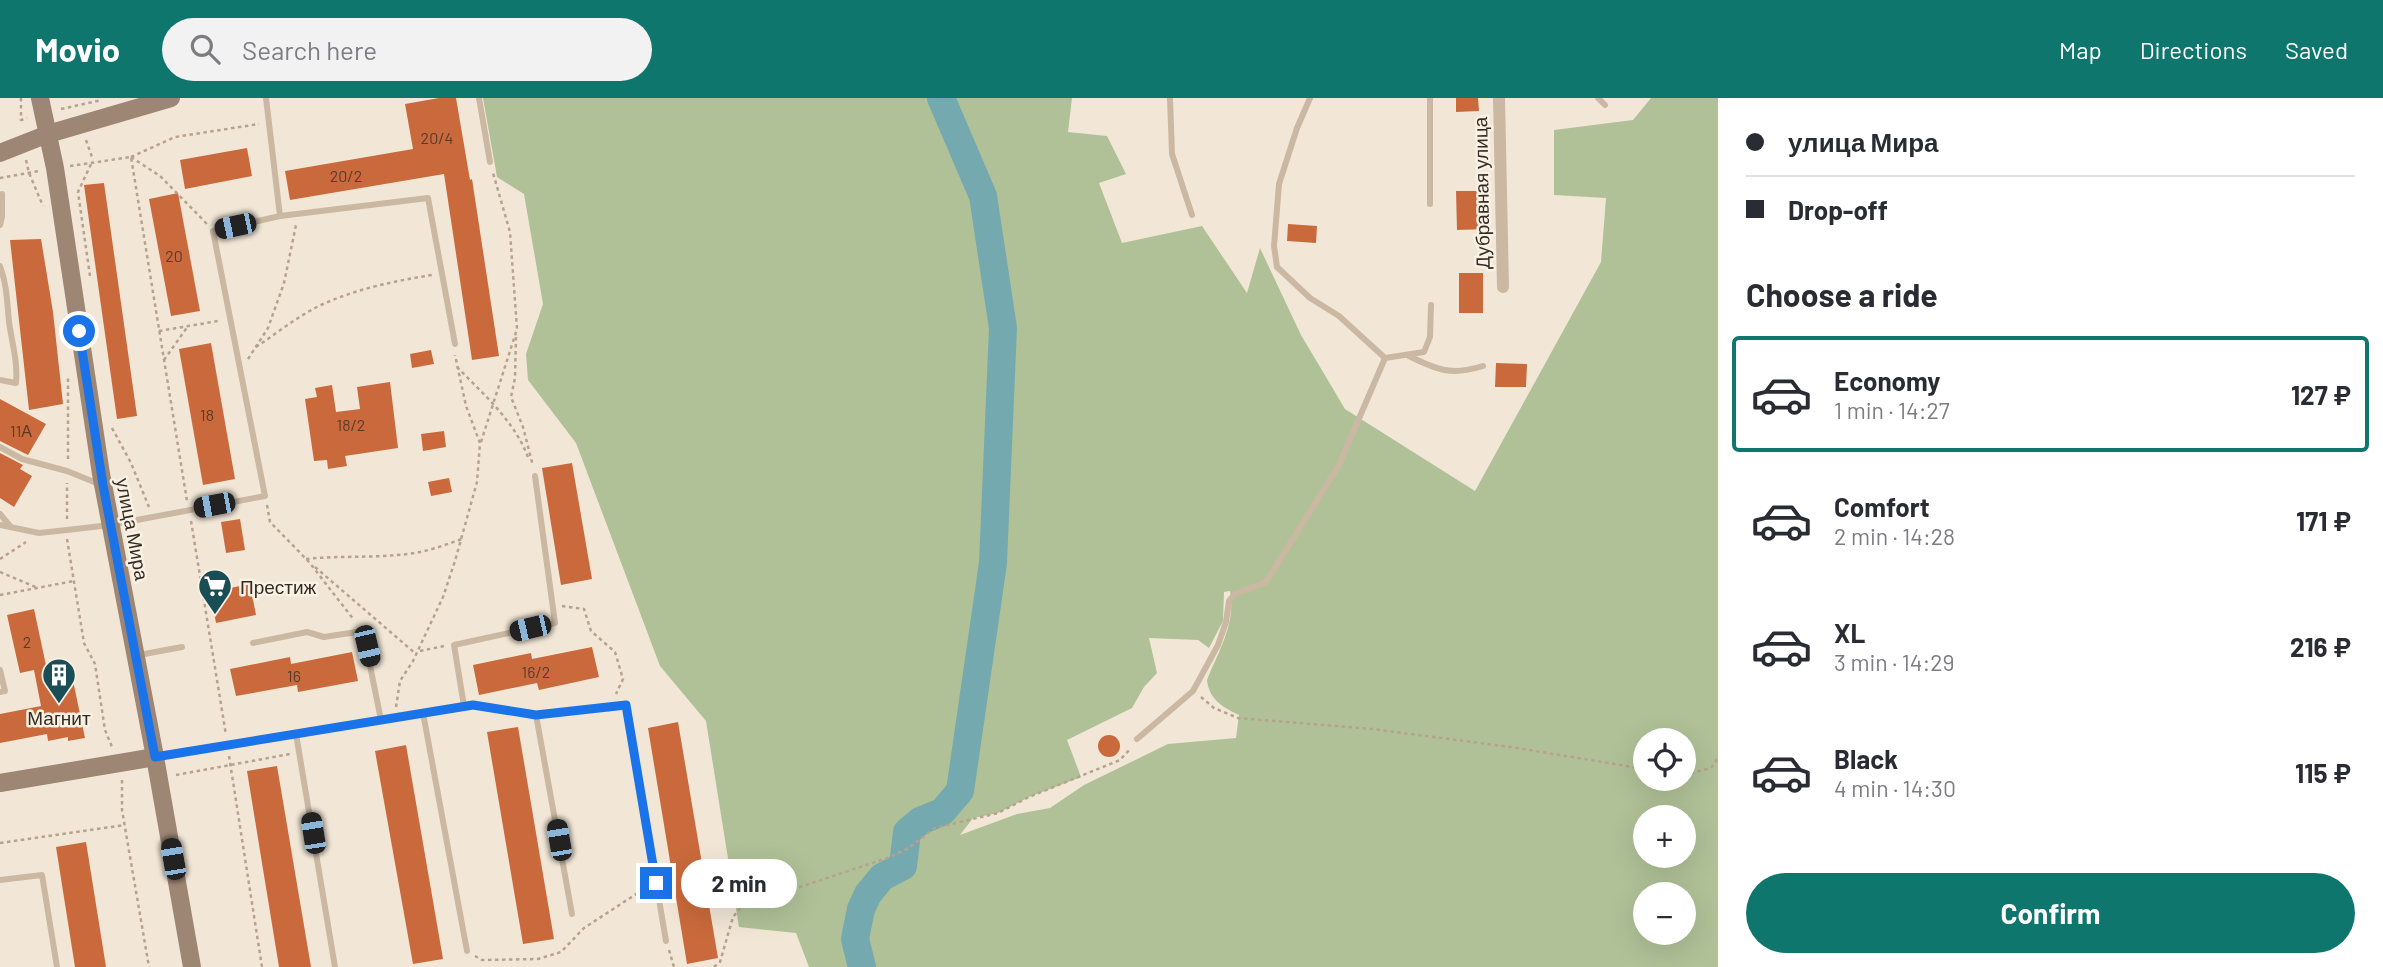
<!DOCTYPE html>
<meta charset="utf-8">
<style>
body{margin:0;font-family:Barlow,sans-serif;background:#f2f2f3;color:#2b2b33;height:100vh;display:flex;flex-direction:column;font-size:26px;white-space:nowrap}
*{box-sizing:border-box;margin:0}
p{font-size:23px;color:#7c7c81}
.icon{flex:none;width:38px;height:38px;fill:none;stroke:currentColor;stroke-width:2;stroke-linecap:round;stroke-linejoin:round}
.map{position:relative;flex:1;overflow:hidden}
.panel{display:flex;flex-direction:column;background:#fff;width:665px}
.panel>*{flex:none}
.top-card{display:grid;align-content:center;height:154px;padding:0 28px;background:#fff}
.buttons{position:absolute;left:1633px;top:630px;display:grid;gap:14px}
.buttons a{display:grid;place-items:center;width:63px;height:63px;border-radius:50%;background:#fff;box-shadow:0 7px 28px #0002;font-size:35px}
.end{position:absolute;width:32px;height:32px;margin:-16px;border:9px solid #1a73e8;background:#fff;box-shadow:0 0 0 4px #fff}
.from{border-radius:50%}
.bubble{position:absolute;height:49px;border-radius:24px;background:#fff;box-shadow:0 7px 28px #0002;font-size:23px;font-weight:700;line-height:49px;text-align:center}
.car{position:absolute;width:21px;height:42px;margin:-21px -10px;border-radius:9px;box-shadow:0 0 5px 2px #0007;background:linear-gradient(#222 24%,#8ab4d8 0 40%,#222 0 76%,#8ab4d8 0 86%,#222 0)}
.top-card b{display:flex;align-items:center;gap:24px;height:66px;font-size:26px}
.top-card b+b{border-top:2px solid #e1e1e2}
.top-card i{width:18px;height:18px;background:#2b2b33}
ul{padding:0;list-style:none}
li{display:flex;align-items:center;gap:21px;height:116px;margin:0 14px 10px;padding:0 14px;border:4px solid transparent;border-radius:7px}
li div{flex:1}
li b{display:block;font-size:26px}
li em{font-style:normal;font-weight:700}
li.selected{border-color:#0f766e}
li>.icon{width:63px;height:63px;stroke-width:1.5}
h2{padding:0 28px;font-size:32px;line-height:84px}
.primary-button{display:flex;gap:14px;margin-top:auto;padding:14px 28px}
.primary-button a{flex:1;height:80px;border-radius:42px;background:#0f766e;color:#fff;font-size:28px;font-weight:700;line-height:80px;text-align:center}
header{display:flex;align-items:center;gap:42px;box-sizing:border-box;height:98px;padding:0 35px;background:#0f766e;color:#fff}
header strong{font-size:33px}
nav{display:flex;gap:38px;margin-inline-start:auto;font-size:24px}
.search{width:490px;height:63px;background:#f2f2f3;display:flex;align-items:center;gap:18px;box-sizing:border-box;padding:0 24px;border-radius:38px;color:#7c7c81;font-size:26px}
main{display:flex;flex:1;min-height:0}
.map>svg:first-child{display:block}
</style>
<header>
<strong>Movio</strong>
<div class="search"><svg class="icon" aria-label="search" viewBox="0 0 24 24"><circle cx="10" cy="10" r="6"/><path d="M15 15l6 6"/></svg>Search here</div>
<nav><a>Map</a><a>Directions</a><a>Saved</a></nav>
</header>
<main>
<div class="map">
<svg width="1718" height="869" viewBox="0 0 1718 869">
<rect width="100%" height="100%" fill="#f2e7d7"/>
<path fill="#b0c197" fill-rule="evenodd" d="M483 0H1072L1068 34 1107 38 1126 76 1099 85 1122 145 1202 128 1247 195 1260 150 1301 237 1345 311 1475 393 1601 164 1606 100 1554 97V32L1633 22 1651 0H1718V869H809L796 835 739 829 706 623 660 568 576 345 528 282 526 256 543 206 524 96 497 79ZM1230 493C1236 526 1219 552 1207 582 1209 601 1222 609 1239 617L1236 640 1168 646 1084 687 1050 710 1017 716 960 737 973 720 998 715 1029 699 1081 679 1067 642 1132 610 1144 589 1157 575 1149 540 1198 542 1209 550 1223 523 1224 494ZM1645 642H1684V681H1645ZM1645 719H1684V758H1645ZM1645 796H1684V835H1645Z"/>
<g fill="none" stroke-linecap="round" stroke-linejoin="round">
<polyline stroke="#75a9b0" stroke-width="28" points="862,869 855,841 861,811 868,796 882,779 903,768 907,734 920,723 942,714 960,693 993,465 1003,230 983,98 941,0"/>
</g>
<g fill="#ca6a3c">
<polygon points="439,0 456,0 470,82 472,81 499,258 472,262 444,76 290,102 285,73 413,51 405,6"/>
<polygon points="1456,0 1478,0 1479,13 1456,14"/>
<polygon points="247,50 252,78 185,91 180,62"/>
<polygon points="104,85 137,318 117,321 84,87"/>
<polygon points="1456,93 1487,93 1488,131 1457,132"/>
<polygon points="178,95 200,213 171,218 149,101"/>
<polygon points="1288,126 1317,128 1316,145 1287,143"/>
<polygon points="41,141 53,214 63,306 29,312 10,142"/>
<rect x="1459" y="175" width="24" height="40"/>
<polygon points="211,245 235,381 203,387 179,251"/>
<polygon points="431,252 434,266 412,270 410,256"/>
<polygon points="1496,265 1527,266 1526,289 1495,289"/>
<polygon points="390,284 398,350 345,358 347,368 328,371 327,362 314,363 305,301 317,299 315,290 332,287 336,314 360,311 357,289"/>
<polygon points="0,301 46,326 28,357 0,343"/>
<polygon points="444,333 446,349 423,353 421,336"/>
<polygon points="0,355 23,367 20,371 32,378 14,409 0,400"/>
<polygon points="572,365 592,481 561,487 542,370"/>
<polygon points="449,380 452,394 431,398 428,384"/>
<polygon points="240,421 245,452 226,455 221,424"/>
<polygon points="250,486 256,517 216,525 210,494"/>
<polygon points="34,511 47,572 70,568 85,640 68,643 68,639 48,643 47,636 0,645 0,616 41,608 34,572 20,575 7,517"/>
<polygon points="592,549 599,579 539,592 537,585 479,597 473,567 531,555 532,561"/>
<polygon points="352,554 358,583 298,594 297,587 236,598 230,571 290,559 291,566"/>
<polygon points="678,624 718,860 687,866 648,630"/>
<polygon points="518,629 554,841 523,846 487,634"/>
<circle cx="1109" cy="648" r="11"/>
<polygon points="406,647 443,861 413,866 375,653"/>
<polygon points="277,668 311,869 279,869 247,673"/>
<polygon points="86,744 106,869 75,869 56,749"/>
</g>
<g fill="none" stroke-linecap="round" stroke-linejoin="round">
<g stroke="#b6a28d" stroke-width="2.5" stroke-dasharray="3.5 3.5" stroke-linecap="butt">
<polyline points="21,0 21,22 27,20"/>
<polyline points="61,11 102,2"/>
<polyline points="86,42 93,62"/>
<polyline points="131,59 175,39 259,26"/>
<polyline points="131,59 160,78 207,126"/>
<polyline points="26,62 29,75 43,108"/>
<polyline points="70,68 131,59 187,403"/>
<polyline points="0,80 39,73"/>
<polyline points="90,178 78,94 91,66"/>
<polyline points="159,233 218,223"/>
<polyline points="516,239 515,280 511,299 523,329 533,368"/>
<path d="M256 249C277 235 298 218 321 207 356 191 394 183 432 177"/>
<polyline points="248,261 268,230 284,185 296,127"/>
<polyline points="164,262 188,228"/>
<path d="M457 269C484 297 516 324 529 362"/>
<polyline points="112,330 131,365 149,409"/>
<polyline points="481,344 517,231 510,134 493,75"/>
<polyline points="68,361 68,277"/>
<polyline points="267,407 270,424 309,464 354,522"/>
<polyline points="67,421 67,385"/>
<polyline points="191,423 226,637"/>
<polyline points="67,441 84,545 95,566 105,632 112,649"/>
<polyline points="0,461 26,444"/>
<path d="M306 461C344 457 383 461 420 454 434 451 448 446 462 441"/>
<polyline points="315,469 416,556"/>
<polyline points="0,474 38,490"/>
<polyline points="0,497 74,483"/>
<polyline points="562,508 584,511 591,533 615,554 623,581 616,596"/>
<polyline points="420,553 444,548"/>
<polyline points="1201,599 1214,610 1238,620 1372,631 1511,649 1645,671"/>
<polyline points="396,609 400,583 413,563 443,499 455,463 477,384 480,345 466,308 455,257"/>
<polyline points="229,658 262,869"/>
<polyline points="176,677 290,656"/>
<polyline points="1684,677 1711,670 1718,660"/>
<polyline points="122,682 122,712 149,869"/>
<polyline points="0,745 125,727"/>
<polyline points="669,852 674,869"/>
<polyline points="475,858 482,862 538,861 561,854 584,830 647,789"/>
<polyline points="714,869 720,864 733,819 752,795 785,794 887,760 907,751 935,730 998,715 1029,699 1120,662 1131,650"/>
</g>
<g stroke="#cab8a3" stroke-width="6">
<polyline points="266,0 280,118"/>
<polyline points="479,0 490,64"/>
<polyline points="1170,0 1172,56 1192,117"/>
<polyline points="1430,0 1430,106"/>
<polyline points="1598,0 1605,7"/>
<polyline points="0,127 2,119 2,96"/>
<path d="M0 168C7 187 7 204 9 224 12 245 18 264 16 285L0 282"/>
<path d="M1409 258C1437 272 1451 278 1483 268"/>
<polyline points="1385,260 1424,254 1430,239 1431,207"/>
<polyline points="0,349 22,361 67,373 99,386"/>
<polyline points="0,416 10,428"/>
<polyline points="0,427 39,435 67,432 110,427 265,398 213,133 280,118 428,100 455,246"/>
<polyline points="253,545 307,534 324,539 363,533 381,622"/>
<polyline points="139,557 182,549"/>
<polyline points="0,572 5,593 0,594"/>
<polyline points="464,608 454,547 555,525 535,378"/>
<polyline points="423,615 467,853"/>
<polyline points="536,617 572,816"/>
<polyline points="296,636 335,869"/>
<polyline points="1137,641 1193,593 1218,547 1226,524 1229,503 1235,496 1266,484 1339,367 1385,260 1339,218 1310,200 1277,169 1274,148 1279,86 1297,30 1310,0"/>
<polyline points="157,659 473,607 536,617 626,607 666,843"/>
<polyline points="0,782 42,777 57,869"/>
</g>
<polyline stroke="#cab8a3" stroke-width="12" points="1499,0 1503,189"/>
<g stroke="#9d8674" stroke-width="18">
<polyline points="40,0 55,70 101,376 155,659 192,869"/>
<polyline points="0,55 48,36 171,0"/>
<polyline points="0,685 155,659"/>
</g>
</g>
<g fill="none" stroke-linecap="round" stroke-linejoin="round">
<polyline stroke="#1a73e8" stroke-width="9" points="79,233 103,387 155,659 473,607 536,617 626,607 656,785"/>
</g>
<defs>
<g id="supermarket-pin" transform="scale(1.75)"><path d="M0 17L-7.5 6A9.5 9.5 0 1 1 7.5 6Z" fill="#1a4e57" stroke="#f9f1e3"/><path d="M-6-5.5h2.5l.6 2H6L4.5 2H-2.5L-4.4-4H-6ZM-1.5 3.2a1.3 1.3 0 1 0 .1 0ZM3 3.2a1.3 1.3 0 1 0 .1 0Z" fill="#fff"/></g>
<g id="building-pin" transform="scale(1.75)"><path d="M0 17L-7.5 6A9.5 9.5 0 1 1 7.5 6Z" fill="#1a4e57" stroke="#f9f1e3"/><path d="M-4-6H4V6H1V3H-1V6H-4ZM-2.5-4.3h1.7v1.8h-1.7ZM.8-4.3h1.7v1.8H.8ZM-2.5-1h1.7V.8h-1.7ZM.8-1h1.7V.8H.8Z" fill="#fff"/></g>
</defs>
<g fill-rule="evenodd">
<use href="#supermarket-pin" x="215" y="488"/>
<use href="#building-pin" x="59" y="577"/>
</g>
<g text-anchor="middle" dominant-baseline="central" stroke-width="5" stroke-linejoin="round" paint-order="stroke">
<g font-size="16" fill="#5a3b2b">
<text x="437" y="39">20/4</text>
<text x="346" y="77">20/2</text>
<text x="174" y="157">20</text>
<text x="207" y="316">18</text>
<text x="351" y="326">18/2</text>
<text x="21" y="332">11А</text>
<text x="27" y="543">2</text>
<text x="536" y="573">16/2</text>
<text x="294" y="577">16</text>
</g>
<g font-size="19" fill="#342b25" stroke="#f9f1e3">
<text transform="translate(1481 95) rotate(-91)">Дубравная улица</text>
<text transform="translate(133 431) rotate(79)">улица Мира</text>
</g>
<g font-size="19" fill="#342b25" stroke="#f9f1e3" text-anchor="start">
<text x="240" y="488">Престиж</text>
<text x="59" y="619" text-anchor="middle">Магнит</text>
</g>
</g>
</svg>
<div class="buttons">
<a><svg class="icon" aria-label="locate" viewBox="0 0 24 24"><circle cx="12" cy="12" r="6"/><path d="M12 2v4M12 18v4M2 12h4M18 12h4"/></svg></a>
<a>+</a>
<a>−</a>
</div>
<i class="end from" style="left:79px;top:233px"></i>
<i class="end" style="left:656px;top:785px"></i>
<div class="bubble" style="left:681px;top:761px;width:116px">2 min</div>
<i class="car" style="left:235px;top:128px;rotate:258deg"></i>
<i class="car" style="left:214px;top:407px;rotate:259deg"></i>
<i class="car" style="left:530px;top:530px;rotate:257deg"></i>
<i class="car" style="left:367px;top:548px;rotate:167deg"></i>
<i class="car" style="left:313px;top:735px;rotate:351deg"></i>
<i class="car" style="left:559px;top:742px;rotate:350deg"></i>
<i class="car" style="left:173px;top:761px;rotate:350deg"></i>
</div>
<section class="panel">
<div class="top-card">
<b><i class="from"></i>улица Мира</b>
<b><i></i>Drop-off</b>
</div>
<h2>Choose a ride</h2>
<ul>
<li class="selected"><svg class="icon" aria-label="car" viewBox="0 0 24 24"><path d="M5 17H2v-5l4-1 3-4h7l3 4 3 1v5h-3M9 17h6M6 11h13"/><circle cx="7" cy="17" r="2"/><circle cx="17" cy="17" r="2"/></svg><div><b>Economy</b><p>1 min · 14:27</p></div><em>127 ₽</em></li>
<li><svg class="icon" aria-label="car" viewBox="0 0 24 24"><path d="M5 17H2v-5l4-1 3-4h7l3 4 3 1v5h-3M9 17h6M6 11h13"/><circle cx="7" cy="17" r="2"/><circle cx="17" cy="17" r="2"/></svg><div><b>Comfort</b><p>2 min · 14:28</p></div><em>171 ₽</em></li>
<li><svg class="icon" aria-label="car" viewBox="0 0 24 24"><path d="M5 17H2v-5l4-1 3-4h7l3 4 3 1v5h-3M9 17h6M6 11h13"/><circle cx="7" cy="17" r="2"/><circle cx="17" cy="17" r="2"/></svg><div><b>XL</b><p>3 min · 14:29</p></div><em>216 ₽</em></li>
<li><svg class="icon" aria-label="car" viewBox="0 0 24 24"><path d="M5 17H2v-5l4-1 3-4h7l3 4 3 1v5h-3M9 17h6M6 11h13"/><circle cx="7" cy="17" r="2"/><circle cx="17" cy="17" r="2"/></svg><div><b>Black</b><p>4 min · 14:30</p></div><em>115 ₽</em></li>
</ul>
<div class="primary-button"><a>Confirm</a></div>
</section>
</main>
